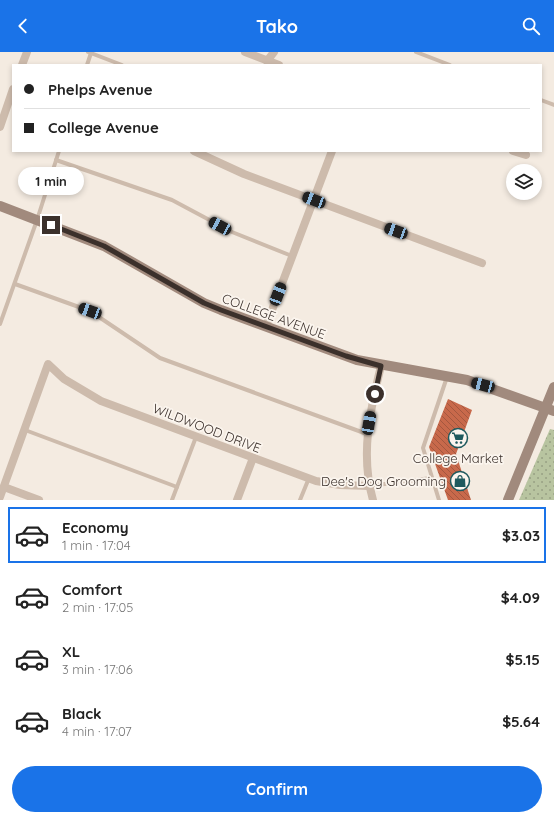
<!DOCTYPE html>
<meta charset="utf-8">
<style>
body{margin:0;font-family:Quicksand,sans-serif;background:#f2f2f2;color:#222;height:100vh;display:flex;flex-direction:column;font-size:15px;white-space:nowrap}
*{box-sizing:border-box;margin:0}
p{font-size:13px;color:#767676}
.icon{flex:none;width:22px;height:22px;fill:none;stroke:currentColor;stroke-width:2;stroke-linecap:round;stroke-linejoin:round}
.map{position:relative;height:448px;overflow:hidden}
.sheet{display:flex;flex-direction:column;background:#fff;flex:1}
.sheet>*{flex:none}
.banner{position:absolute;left:12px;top:12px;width:530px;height:88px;border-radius:0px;box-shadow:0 2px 6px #0003;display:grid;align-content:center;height:88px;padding:0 12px;background:#fff}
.controls{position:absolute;left:506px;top:112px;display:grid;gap:8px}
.controls a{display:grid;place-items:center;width:36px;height:36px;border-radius:50%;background:#fff;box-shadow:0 2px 6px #0003;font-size:20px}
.end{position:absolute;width:18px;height:18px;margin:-9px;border:5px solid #3b302b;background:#fff;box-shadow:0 0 0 2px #fff}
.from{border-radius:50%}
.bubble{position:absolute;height:28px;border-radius:14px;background:#fff;box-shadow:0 2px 6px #0003;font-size:13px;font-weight:800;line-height:28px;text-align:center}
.car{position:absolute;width:12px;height:24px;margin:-12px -6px;border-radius:5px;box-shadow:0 0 3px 1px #0007;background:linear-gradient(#222 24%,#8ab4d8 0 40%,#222 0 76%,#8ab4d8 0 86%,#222 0)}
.banner b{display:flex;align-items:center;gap:14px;height:38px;font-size:15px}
.banner b+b{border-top:1px solid #e0e0e0}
.banner i{width:10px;height:10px;background:#222}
ul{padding:7px 0 0;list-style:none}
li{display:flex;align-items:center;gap:12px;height:56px;margin:0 8px 6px;padding:0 4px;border:2px solid transparent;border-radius:0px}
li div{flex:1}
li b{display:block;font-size:15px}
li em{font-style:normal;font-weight:800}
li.current{border-color:#1a73e8}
li>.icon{width:36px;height:36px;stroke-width:1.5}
.cta{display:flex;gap:8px;margin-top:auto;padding:8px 12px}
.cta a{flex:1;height:46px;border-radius:24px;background:#1a73e8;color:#fff;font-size:16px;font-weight:800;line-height:46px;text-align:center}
header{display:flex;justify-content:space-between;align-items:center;height:52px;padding:0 12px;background:#1a73e8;color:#fff;font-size:18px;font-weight:800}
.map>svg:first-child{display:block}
</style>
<header><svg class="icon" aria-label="back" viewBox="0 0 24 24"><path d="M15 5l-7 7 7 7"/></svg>Tako<svg class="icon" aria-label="search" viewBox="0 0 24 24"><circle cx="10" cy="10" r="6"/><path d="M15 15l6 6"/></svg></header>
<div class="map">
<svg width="554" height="448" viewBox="0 0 554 448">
<defs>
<pattern id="park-dots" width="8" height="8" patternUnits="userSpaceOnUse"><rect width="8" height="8" fill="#b8c4a0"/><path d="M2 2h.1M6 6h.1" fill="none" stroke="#97a083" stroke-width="1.8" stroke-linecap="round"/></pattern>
<pattern id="building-back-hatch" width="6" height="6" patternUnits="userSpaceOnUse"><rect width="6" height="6" fill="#c8694b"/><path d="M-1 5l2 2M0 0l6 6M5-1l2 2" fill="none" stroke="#a4573f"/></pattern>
</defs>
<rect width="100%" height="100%" fill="#f4ebe1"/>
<polygon fill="url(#park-dots)" points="550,377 554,378 554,448 519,448"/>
<polygon fill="url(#building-back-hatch)" points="448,347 472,358 456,402 471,448 448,448 429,395"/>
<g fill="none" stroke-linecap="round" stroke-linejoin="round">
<g stroke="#cdbbac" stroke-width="4">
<polyline points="88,0 122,13"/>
<polyline points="416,0 450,13"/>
<polyline points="87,13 91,1"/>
<polyline points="541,48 554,53"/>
<polyline points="56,108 172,148 232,180 292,204"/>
<polyline points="15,232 90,259 160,306 367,382"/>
<polyline points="0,272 37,168 59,99"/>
<polyline points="25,378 177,435"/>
<polyline points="369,434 431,426"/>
<polyline points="172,448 196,385"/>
<polyline points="300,448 309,426"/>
<polyline points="439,448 423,396 447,325"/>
</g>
<g stroke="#cdbbac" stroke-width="8">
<polyline points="245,0 279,13"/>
<polyline points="267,9 274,0"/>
<polyline points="22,13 27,0"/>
<polyline points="0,75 13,37"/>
<polyline points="194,99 244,122 482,211"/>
<polyline points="513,99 526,103"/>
<polyline points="266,274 332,99"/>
<polyline points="4,435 39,448"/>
<polyline points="0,445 48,312 64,327 101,349 316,429 340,433 369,434"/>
<polyline points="237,448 253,406"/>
<path d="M373 448C360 403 370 358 381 314"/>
</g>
<g stroke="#a18a7d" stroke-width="10">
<polyline points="0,154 104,194 204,251 221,258 357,308 467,328 554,359"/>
<polyline points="508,448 554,335"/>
</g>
</g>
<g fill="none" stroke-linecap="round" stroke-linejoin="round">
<polyline stroke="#3b302b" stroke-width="5" points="51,173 104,194 204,251 221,258 346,304 381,314 375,342"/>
</g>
<defs>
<g id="supermarket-ring" transform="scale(1)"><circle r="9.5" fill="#fbf5ee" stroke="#1f5a5e" stroke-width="1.5"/><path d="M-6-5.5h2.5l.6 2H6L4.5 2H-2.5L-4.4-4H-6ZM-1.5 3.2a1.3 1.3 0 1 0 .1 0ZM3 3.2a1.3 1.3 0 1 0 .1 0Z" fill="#1f5a5e"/></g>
<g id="shop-ring" transform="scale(1)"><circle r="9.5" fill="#fbf5ee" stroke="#1f5a5e" stroke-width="1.5"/><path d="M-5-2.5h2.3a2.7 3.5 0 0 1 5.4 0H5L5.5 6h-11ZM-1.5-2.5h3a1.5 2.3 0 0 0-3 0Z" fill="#1f5a5e"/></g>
</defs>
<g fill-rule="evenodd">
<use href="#supermarket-ring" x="458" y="386"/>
<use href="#shop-ring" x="460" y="429"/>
</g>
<g text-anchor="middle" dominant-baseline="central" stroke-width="3.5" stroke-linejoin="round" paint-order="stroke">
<g font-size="13" fill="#3b302b" stroke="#fbf5ee">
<text transform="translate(274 264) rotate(20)">COLLEGE AVENUE</text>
<text transform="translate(207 376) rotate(21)">WILDWOOD DRIVE</text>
</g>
<g font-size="13" fill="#3b302b" stroke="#fbf5ee">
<text x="458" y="406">College Market</text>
<text x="446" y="429" text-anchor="end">Dee's Dog Grooming</text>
</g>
</g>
</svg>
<div class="controls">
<a><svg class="icon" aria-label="layers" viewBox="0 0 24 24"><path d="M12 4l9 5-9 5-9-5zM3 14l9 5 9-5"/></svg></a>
</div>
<i class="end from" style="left:375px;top:342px"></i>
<i class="end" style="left:51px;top:173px"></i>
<div class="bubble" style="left:18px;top:115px;width:66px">1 min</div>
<i class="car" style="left:314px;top:148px;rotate:291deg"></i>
<i class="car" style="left:220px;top:174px;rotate:298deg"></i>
<i class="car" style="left:396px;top:179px;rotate:290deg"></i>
<i class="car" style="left:278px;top:242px;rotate:21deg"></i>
<i class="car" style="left:90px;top:259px;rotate:290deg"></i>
<i class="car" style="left:483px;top:333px;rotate:285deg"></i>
<i class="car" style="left:369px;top:371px;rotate:10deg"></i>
<div class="banner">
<b><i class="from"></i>Phelps Avenue</b>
<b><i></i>College Avenue</b>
</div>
</div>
<section class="sheet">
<ul>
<li class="current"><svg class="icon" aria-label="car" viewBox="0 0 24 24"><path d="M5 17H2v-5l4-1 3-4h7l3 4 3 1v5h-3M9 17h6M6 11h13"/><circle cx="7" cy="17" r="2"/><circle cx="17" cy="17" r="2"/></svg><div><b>Economy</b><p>1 min · 17:04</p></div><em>$3.03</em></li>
<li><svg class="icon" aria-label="car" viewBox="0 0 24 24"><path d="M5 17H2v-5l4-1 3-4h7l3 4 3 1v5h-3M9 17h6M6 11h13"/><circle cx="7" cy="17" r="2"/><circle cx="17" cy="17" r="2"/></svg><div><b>Comfort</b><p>2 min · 17:05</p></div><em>$4.09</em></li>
<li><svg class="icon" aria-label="car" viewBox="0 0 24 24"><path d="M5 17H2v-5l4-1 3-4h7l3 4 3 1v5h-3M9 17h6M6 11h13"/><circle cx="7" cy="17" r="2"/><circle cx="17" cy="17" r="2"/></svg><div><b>XL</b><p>3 min · 17:06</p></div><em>$5.15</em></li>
<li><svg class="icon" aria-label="car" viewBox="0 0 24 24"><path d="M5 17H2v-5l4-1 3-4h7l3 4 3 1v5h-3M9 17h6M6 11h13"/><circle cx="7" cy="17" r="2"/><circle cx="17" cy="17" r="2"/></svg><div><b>Black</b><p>4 min · 17:07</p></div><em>$5.64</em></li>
</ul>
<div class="cta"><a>Confirm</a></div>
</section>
